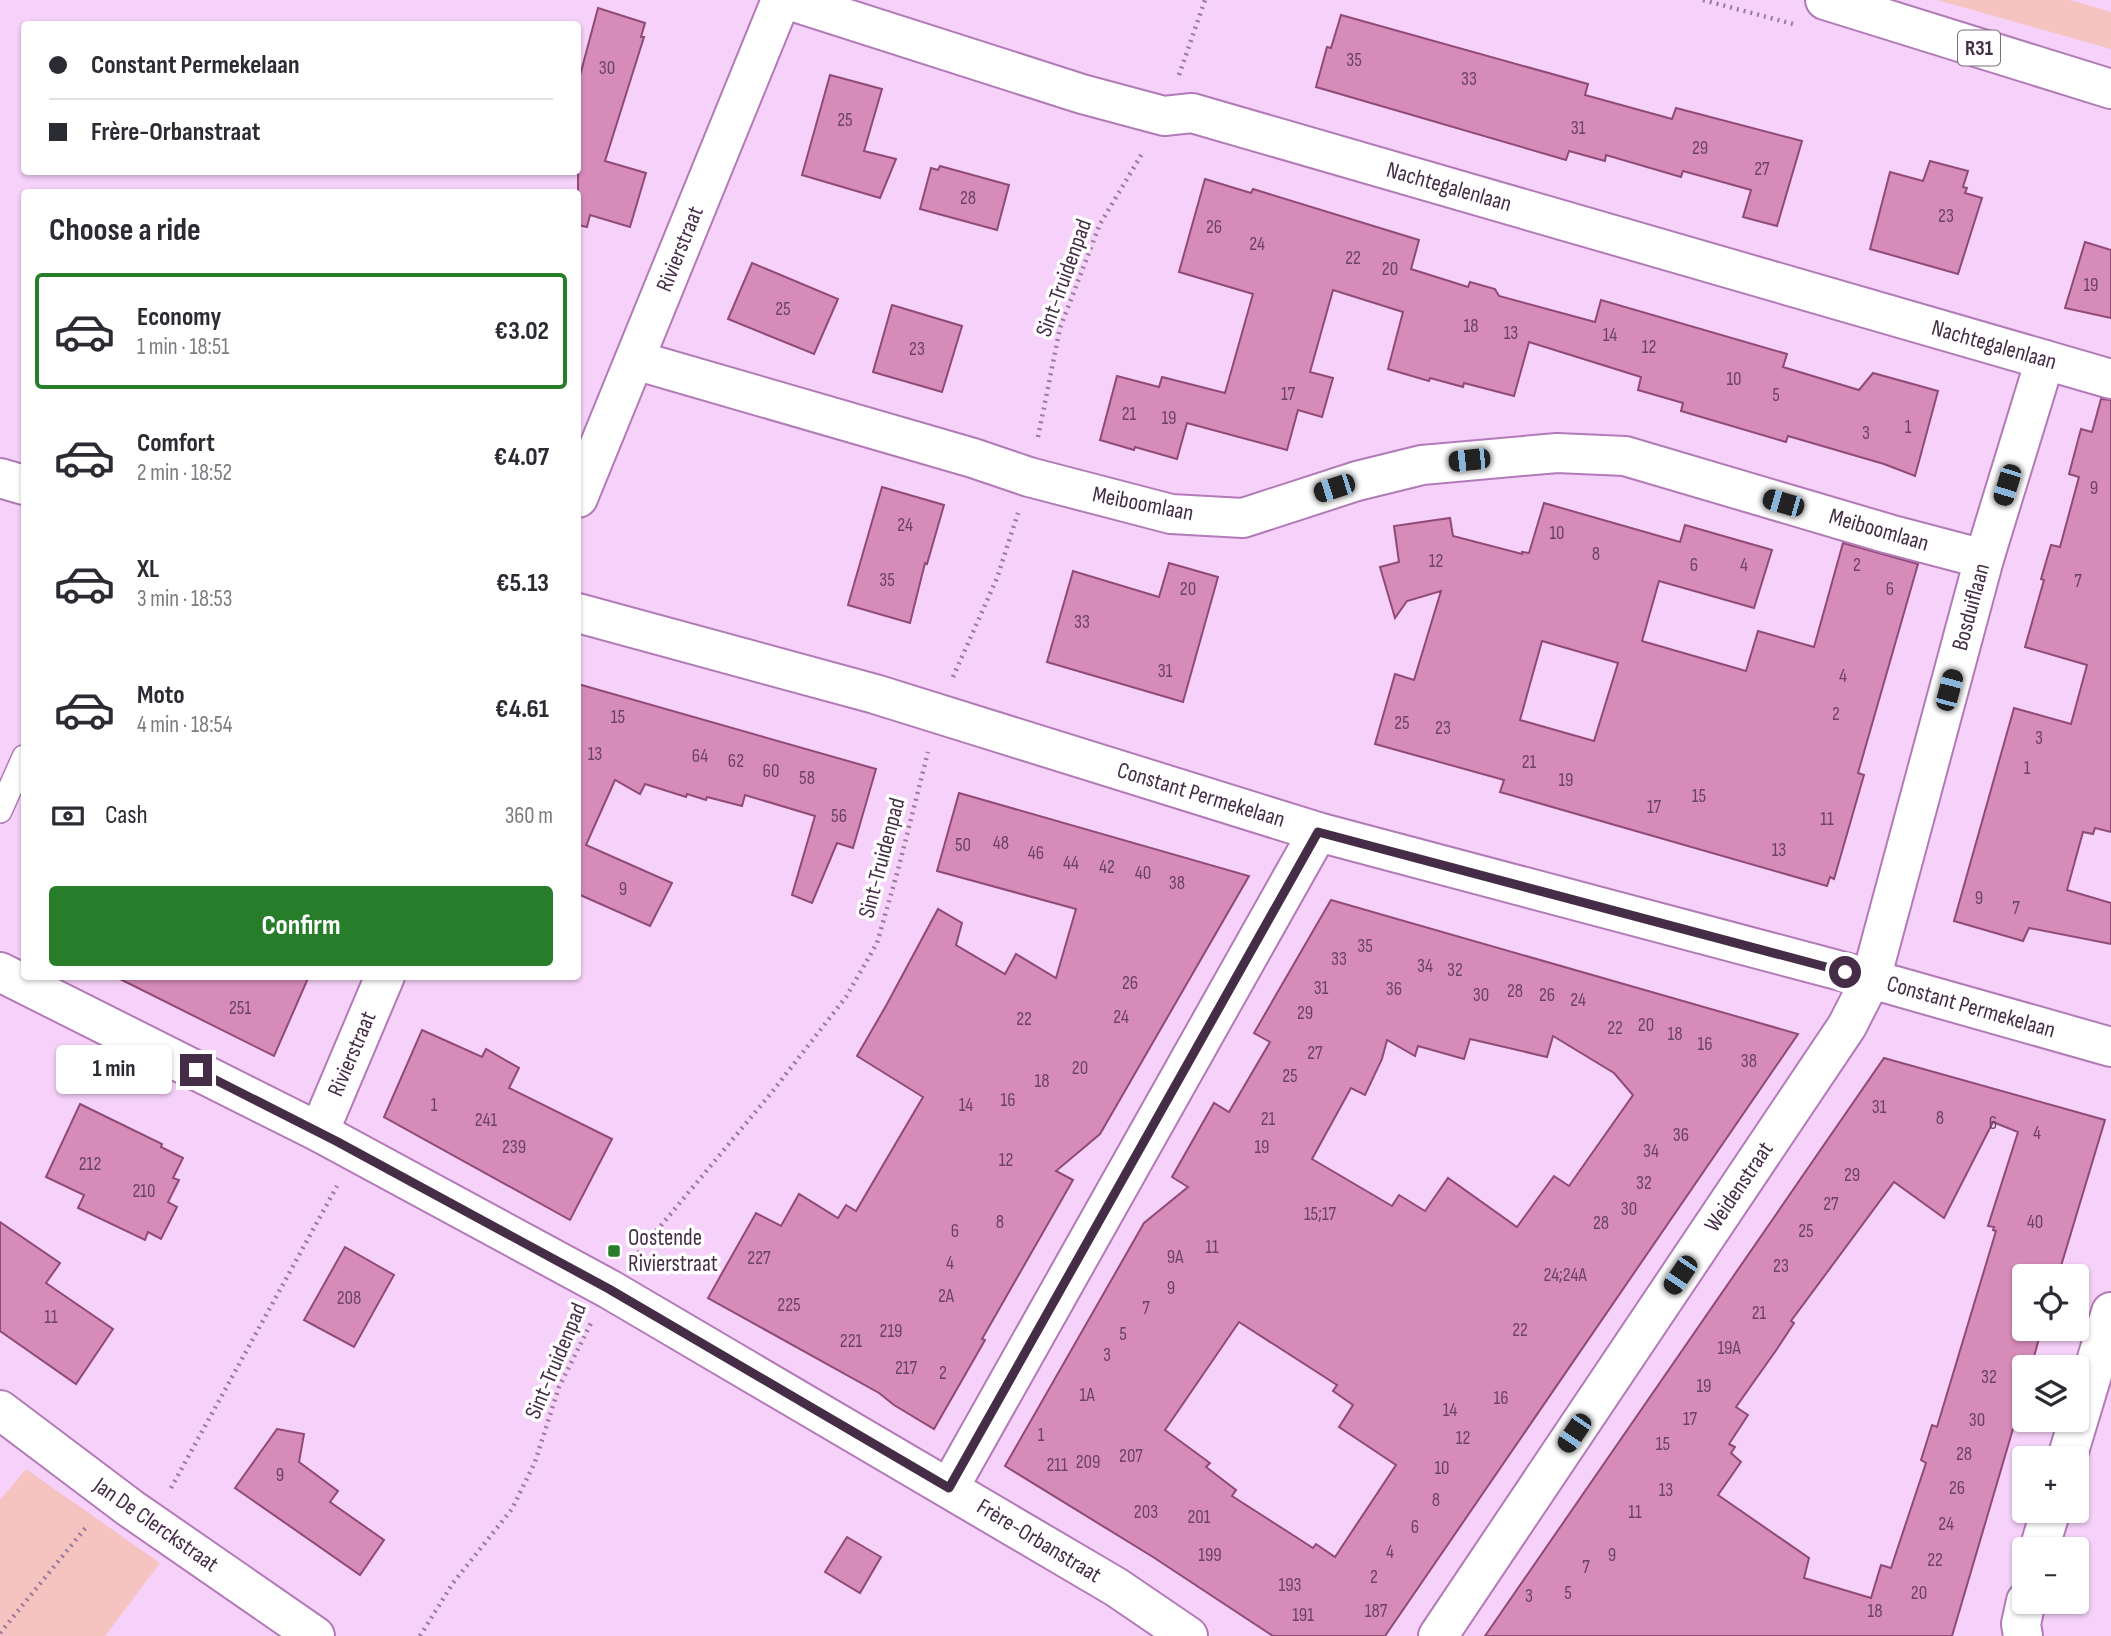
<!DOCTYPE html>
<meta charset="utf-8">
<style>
body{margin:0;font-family:"Sofia Sans Condensed",sans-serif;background:#f2f2f3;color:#2b2b33;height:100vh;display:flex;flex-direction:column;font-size:26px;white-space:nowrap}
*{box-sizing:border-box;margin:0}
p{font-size:23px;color:#7c7c81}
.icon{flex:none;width:38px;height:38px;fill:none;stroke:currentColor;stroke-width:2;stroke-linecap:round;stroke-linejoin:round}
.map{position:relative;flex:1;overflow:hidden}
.details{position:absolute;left:21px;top:189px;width:560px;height:791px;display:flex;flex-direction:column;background:#fff;border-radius:7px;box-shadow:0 2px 5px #0004}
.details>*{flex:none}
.hud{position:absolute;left:21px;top:21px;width:560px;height:154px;border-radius:7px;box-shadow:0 2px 5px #0004;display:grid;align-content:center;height:154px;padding:0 28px;background:#fff}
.fabs{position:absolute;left:2012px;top:1264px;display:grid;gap:14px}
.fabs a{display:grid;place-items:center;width:77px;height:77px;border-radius:7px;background:#fff;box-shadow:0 2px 5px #0004;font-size:35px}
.end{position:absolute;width:32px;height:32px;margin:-16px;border:9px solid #452d47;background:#fff;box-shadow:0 0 0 4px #fff}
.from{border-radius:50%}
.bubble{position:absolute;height:49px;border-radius:7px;background:#fff;box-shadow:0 2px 5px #0004;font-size:23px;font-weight:700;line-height:49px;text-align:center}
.car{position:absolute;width:21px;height:42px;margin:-21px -10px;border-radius:9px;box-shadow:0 0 5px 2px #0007;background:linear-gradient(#222 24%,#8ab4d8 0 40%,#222 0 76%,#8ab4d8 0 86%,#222 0)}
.hud b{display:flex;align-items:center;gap:24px;height:66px;font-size:26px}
.hud b+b{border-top:2px solid #e1e1e2}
.hud i{width:18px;height:18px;background:#2b2b33}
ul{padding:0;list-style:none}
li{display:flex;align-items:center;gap:21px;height:116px;margin:0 14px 10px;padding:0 14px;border:4px solid transparent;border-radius:7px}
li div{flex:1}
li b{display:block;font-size:26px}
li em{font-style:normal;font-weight:700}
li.active{border-color:#287d2a}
li>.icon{width:63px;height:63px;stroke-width:1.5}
h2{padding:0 28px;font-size:32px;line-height:84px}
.pay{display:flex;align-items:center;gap:18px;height:77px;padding:0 28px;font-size:26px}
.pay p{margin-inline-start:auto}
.cta{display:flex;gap:14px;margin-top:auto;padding:14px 28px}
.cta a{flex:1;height:80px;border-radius:7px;background:#287d2a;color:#fff;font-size:28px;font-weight:700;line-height:80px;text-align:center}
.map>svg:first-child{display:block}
</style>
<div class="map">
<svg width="2111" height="1636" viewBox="0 0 2111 1636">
<rect width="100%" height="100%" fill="#f6d1f9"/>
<g fill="#f5c4c0">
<polygon points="1937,0 2070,0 2111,12 2111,49"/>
<polygon points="26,1469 160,1563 105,1636 0,1636 0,1500"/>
</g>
<g fill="#d78bb9" stroke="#904a76" stroke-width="2" fill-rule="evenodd">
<polygon points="598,8 645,23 641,37 644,37 605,161 646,173 630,227 590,215 587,227 578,225 578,83"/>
<polygon points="1341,15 1588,84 1585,95 1672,119 1676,108 1802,141 1777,226 1743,217 1751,190 1683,171 1681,177 1606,155 1605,161 1569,151 1566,160 1316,87 1327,47 1331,48"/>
<polygon points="830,75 882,89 864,151 896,159 880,198 802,175"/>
<polygon points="1930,161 1968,171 1963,187 1967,188 1965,193 1982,198 1958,274 1870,249 1890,172 1923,181"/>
<polygon points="940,166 1009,185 997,230 920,209 931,168 938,170"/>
<polygon points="1205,179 1251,193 1253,189 1419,240 1411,269 1468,287 1470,282 1495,289 1499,296 1595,322 1601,300 1787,354 1783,367 1859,390 1873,373 1938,391 1915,476 1884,464 1788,436 1786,442 1681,411 1683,403 1638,390 1641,377 1529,342 1514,396 1464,383 1463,387 1430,378 1429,381 1388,369 1403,312 1333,290 1310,372 1333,378 1322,417 1298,410 1287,450 1187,423 1177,459 1135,447 1134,450 1100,440 1117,376 1159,387 1162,377 1225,393 1253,294 1179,272"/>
<polygon points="2085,242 2111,250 2111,318 2065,308"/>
<polygon points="752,263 838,299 814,354 728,319"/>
<polygon points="892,305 962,326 942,392 873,372"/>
<polygon points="2101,399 2111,400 2111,832 2095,828 2093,834 2083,832 2067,890 2111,903 2111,944 2029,928 2023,941 1954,921 2014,708 2071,724 2087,665 2025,647 2044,580 2041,579 2051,545 2060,547 2079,477 2069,474 2081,429 2092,432"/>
<polygon points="882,487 944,505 927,564 925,563 910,623 848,605"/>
<path d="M1544 503 1680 542 1685 525 1772 550 1754 608 1659 581 1642 641 1746 671 1758 631 1814 647 1843 543 1918 564 1858 773 1864 775 1834 879 1830 877 1827 886 1500 792 1504 780 1375 744 1395 674 1414 680 1441 591 1407 601 1395 618 1380 567 1399 562 1394 526 1450 518 1453 536 1522 554V552L1529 553ZM1542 641 1618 663 1594 741 1520 720Z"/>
<polygon points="1169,563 1218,577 1183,702 1047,662 1073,571 1159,597"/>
<polygon points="578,684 876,769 853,848 837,843 812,903 792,895 815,816 745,795 742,806 707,797 706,800 687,794 686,797 645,784 640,794 615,780 586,845 672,883 650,926 578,894"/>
<polygon points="959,793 1249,876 1100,1134 1056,1171 1073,1180 982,1339 985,1340 934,1429 894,1405 879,1393 708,1298 756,1213 781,1226 799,1194 838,1218 846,1205 856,1211 923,1097 857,1056 887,1004 938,909 962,923 956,945 1005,974 1016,954 1056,978 1076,909 937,871"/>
<path d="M1331 900 1798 1034 1385 1636H1273L1153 1557 1005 1466 1144 1223 1188 1187 1172 1177 1214 1103 1229 1112 1270 1042 1254 1033ZM1553 1036 1614 1073 1633 1095 1569 1186 1554 1176 1517 1227 1448 1178 1425 1211 1399 1195 1392 1206 1312 1159 1351 1088 1365 1095 1382 1059 1387 1040 1415 1056 1418 1046 1464 1059 1470 1039 1547 1057ZM1239 1322 1337 1385 1333 1391 1353 1405 1339 1427 1396 1465 1335 1557 1316 1544 1313 1548 1232 1496 1236 1490 1206 1467 1210 1463 1165 1430Z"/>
<polygon points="114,976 309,976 274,1056"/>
<polygon points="422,1030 482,1057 486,1049 519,1068 509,1088 612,1139 570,1220 384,1117"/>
<path d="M1884 1058 2105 1120 2058 1276H2025V1328H2042L2031 1367H2025V1388L1952 1636H1485ZM1993 1122 2018 1132 1988 1226 1994 1227 1993 1230 1996 1231 1937 1427 1932 1425 1921 1460 1926 1463 1891 1568 1881 1565 1871 1598 1804 1578 1809 1558 1718 1495 1741 1462 1731 1453 1735 1447 1729 1444 1748 1415 1736 1407 1777 1349 1794 1323 1791 1321 1894 1182 1944 1218Z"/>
<polygon points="80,1104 162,1144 161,1147 183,1158 173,1178 179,1180 168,1202 177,1207 161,1239 148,1232 145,1240 78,1208 84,1195 46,1177"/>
<polygon points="0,1222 60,1263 46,1283 113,1329 76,1384 0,1331"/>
<polygon points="345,1247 394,1275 354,1347 304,1320"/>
<polygon points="277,1429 304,1434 299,1462 338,1491 330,1502 384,1540 360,1575 235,1488"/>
<polygon points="847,1537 881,1557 860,1593 825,1572"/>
</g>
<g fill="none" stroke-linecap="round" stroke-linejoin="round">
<g stroke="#b27ab8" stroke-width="26">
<polyline id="lane" points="0,811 24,757"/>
</g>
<g stroke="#b27ab8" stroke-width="42">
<g id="street">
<polyline points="788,0 1082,94 1164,116 1192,113 2111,379"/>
<polyline points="635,360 973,458 1029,477 1171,514 1243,518 1357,481 1422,465 1557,453 1625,456 1889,534 1984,559"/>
<polyline points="0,478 24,485"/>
<polyline points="578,498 781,0"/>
<polyline points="578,613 875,694 1318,832 1871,979 2111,1047"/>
<polyline points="0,972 319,1132 609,1289 1116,1587 1188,1636"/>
<polyline points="319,1132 385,976"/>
<polyline points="0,1410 130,1508 315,1636"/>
<polyline points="2067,1458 2111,1312"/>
<polyline points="949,1488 1318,832"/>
<polyline points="2039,1549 2051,1510"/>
<polyline points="1438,1636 1847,1026 1871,979 1984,559 2045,360"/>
<polyline points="2023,1636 2021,1624 2026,1601"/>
</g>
</g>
<g stroke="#b27ab8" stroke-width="42">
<polyline id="primary" points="1825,0 2111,89"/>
</g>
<g stroke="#997b9b" stroke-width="4.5" stroke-dasharray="2 5" stroke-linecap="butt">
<polyline points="1703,0 1793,24"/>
<polyline points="1179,75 1205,0"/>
<polyline points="1038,437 1060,328 1100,224 1143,152"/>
<polyline points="953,677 997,578 1018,513"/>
<polyline points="634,1258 772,1092 846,997 877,943 898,870 928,752"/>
<polyline points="171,1488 337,1186"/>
<polyline points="0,1633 87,1526"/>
<polyline points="420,1636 453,1583 512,1509 535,1462 559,1387 591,1323"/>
</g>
<use href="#lane" stroke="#fff" stroke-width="23"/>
<use href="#street" stroke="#fff" stroke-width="38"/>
<use href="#primary" stroke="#fff" stroke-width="38"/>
</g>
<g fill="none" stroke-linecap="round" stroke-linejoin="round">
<polyline stroke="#452d47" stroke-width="9" points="196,1070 336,1141 609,1289 949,1488 1318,832 1845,972"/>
</g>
<rect fill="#287d2a" stroke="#fff" stroke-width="2.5" x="607" y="1244" width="14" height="14" rx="3.5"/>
<g text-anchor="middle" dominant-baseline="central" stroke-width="7" stroke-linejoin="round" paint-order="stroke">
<g font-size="19" fill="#6a4464">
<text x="1354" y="60">35</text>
<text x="607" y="68">30</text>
<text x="1469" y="79">33</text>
<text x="845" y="120">25</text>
<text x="1578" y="128">31</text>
<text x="1700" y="148">29</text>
<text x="1762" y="169">27</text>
<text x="968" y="198">28</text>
<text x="1946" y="216">23</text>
<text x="1214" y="227">26</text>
<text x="1257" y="244">24</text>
<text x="1353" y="258">22</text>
<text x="1390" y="269">20</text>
<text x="2091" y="285">19</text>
<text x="783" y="309">25</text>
<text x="1471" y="326">18</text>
<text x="1511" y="333">13</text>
<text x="1610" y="335">14</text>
<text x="1649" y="347">12</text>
<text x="917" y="349">23</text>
<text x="1734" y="379">10</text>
<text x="1288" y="394">17</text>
<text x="1776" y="395">5</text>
<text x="1129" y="414">21</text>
<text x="1169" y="418">19</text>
<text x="1908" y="427">1</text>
<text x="1866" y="433">3</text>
<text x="2094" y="488">9</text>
<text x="905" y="525">24</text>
<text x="1557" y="533">10</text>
<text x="1596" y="554">8</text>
<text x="1436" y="561">12</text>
<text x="1694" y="565">6</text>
<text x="1744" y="565">4</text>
<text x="1857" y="565">2</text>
<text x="887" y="580">35</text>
<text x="2078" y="581">7</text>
<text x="1188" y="589">20</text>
<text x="1890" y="589">6</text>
<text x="1082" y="622">33</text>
<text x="1165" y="671">31</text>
<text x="1843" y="676">4</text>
<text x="1836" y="714">2</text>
<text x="618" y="717">15</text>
<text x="1402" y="723">25</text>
<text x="1443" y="728">23</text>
<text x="2039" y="738">3</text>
<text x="595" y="754">13</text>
<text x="700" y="756">64</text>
<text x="736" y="761">62</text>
<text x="1529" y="762">21</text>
<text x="2027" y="768">1</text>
<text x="771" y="771">60</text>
<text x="807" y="778">58</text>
<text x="1566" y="780">19</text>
<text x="1699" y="796">15</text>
<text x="1654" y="807">17</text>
<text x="839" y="816">56</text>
<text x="1827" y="819">11</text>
<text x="1001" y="843">48</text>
<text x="963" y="845">50</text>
<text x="1779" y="850">13</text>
<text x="1036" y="853">46</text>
<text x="1071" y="863">44</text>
<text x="1107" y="867">42</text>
<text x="1143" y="873">40</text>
<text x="1177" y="883">38</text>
<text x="623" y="889">9</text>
<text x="1979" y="898">9</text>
<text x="2016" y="908">7</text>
<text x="1365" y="946">35</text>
<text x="1339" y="959">33</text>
<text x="1425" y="966">34</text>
<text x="1455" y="970">32</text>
<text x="1130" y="983">26</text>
<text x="1321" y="988">31</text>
<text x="1394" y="989">36</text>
<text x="1515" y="991">28</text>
<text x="1481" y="995">30</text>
<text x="1547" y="995">26</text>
<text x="1578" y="1000">24</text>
<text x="240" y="1008">251</text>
<text x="1305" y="1013">29</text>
<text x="1121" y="1017">24</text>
<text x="1024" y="1019">22</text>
<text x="1646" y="1025">20</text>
<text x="1615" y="1028">22</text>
<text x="1675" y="1034">18</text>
<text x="1705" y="1044">16</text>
<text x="1315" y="1053">27</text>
<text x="1749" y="1061">38</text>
<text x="1080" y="1068">20</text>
<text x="1290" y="1076">25</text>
<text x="1042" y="1081">18</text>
<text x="1008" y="1100">16</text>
<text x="434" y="1105">1</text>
<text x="966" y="1105">14</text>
<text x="1879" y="1107">31</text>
<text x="1940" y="1118">8</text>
<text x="1268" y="1119">21</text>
<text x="486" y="1120">241</text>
<text x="1993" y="1123">6</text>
<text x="2037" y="1133">4</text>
<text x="1681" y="1135">36</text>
<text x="514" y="1147">239</text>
<text x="1262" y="1147">19</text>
<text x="1651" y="1151">34</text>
<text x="1006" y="1160">12</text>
<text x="90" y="1164">212</text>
<text x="1852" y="1175">29</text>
<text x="1644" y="1183">32</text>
<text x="144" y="1191">210</text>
<text x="1831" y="1204">27</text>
<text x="1629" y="1209">30</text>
<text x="1320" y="1214">15;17</text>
<text x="1000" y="1222">8</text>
<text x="2035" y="1222">40</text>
<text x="1601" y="1223">28</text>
<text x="955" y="1231">6</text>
<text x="1806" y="1231">25</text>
<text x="1212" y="1247">11</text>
<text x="1175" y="1257">9A</text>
<text x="759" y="1258">227</text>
<text x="950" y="1263">4</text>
<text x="1781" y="1266">23</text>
<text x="1565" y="1275">24;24A</text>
<text x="1171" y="1288">9</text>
<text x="946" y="1296">2A</text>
<text x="349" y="1298">208</text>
<text x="789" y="1305">225</text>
<text x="1146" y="1308">7</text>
<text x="1759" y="1313">21</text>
<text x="51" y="1317">11</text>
<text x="1520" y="1330">22</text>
<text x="891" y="1331">219</text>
<text x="1123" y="1334">5</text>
<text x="851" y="1341">221</text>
<text x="1729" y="1348">19A</text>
<text x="1107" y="1355">3</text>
<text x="906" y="1368">217</text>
<text x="943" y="1373">2</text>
<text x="1989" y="1377">32</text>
<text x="1704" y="1386">19</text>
<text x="1087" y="1395">1A</text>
<text x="1501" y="1398">16</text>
<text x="1450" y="1410">14</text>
<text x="1690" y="1419">17</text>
<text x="1977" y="1420">30</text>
<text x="1041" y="1435">1</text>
<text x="1463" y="1438">12</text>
<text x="1663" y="1444">15</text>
<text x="1964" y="1454">28</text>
<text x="1131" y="1456">207</text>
<text x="1088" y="1462">209</text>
<text x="1057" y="1465">211</text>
<text x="1442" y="1468">10</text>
<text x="280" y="1475">9</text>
<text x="1957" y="1488">26</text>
<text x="1666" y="1490">13</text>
<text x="1436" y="1500">8</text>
<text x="1146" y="1512">203</text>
<text x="1635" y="1512">11</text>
<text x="1199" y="1517">201</text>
<text x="1946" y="1524">24</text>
<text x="1415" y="1527">6</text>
<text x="1390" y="1552">4</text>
<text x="1210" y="1555">199</text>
<text x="1612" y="1555">9</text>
<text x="1935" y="1560">22</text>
<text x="1586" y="1567">7</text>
<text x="1374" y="1577">2</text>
<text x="1290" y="1585">193</text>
<text x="1568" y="1593">5</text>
<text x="1919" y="1593">20</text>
<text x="1529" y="1596">3</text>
<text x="1376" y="1611">187</text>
<text x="1875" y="1611">18</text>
<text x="1303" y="1615">191</text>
</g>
<rect fill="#fff" stroke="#7d6c7e" stroke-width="2" x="1958" y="30.5" width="42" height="35" rx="5"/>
<g font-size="21" font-weight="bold" fill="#452d47">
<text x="1979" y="48">R31</text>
</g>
<g font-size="23" fill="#452d47" stroke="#fff">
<text transform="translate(1449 187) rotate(16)">Nachtegalenlaan</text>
<text transform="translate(680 249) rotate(-68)">Rivierstraat</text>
<text transform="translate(1064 278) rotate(-70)">Sint-Truidenpad</text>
<text transform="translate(1994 345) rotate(16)">Nachtegalenlaan</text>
<text transform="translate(1143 504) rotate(11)">Meiboomlaan</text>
<text transform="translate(1879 530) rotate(16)">Meiboomlaan</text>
<text transform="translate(1971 607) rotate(-75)">Bosduiflaan</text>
<text transform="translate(1201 795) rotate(17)">Constant Permekelaan</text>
<text transform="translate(882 858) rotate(-75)">Sint-Truidenpad</text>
<text transform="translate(1971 1007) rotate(16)">Constant Permekelaan</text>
<text transform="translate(352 1054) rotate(-67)">Rivierstraat</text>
<text transform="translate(1739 1187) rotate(-56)">Weidenstraat</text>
<text transform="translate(556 1361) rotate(-67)">Sint-Truidenpad</text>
<text transform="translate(156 1525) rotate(35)">Jan De Clerckstraat</text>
<text transform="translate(1039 1541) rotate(31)">Frère-Orbanstraat</text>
</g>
<g font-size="23" fill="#452d47" stroke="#fff" text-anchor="start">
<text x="628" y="1238">Oostende<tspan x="628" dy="26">Rivierstraat</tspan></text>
</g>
</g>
</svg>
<div class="fabs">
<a><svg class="icon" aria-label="locate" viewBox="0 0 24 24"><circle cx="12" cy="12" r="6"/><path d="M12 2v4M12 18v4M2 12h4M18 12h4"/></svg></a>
<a><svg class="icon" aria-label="layers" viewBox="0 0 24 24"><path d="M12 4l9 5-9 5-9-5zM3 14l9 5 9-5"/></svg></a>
<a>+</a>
<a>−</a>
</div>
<i class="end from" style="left:1845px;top:972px"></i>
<i class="end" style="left:196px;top:1070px"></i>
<div class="bubble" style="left:56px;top:1045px;width:116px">1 min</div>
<i class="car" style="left:1469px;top:460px;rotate:264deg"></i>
<i class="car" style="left:2007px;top:485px;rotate:197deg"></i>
<i class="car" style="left:1334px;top:488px;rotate:252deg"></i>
<i class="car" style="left:1783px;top:503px;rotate:286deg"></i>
<i class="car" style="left:1949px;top:690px;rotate:15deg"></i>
<i class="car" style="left:1680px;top:1275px;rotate:214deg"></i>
<i class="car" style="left:1574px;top:1433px;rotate:214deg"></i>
<div class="hud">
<b><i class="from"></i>Constant Permekelaan</b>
<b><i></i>Frère-Orbanstraat</b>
</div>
<section class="details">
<h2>Choose a ride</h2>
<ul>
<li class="active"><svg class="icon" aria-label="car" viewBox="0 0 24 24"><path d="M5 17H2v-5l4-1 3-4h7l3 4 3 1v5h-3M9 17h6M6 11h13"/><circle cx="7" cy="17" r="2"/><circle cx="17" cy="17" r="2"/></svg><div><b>Economy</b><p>1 min · 18:51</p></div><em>€3.02</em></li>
<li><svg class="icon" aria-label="car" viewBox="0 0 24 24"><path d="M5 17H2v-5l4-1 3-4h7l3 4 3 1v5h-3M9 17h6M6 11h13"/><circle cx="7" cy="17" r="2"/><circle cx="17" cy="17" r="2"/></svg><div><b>Comfort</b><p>2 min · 18:52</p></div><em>€4.07</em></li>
<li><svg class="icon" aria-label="car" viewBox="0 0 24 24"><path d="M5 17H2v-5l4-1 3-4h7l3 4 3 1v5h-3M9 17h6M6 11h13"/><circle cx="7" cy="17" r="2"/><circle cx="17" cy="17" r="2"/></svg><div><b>XL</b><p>3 min · 18:53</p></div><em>€5.13</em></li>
<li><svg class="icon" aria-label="car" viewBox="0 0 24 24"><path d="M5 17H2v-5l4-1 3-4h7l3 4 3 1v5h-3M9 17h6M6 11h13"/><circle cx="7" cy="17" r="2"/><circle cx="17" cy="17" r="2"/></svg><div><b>Moto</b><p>4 min · 18:54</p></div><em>€4.61</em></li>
</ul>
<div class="pay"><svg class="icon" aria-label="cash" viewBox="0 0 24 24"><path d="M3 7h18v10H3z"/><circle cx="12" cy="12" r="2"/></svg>Cash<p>360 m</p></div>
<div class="cta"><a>Confirm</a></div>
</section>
</div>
